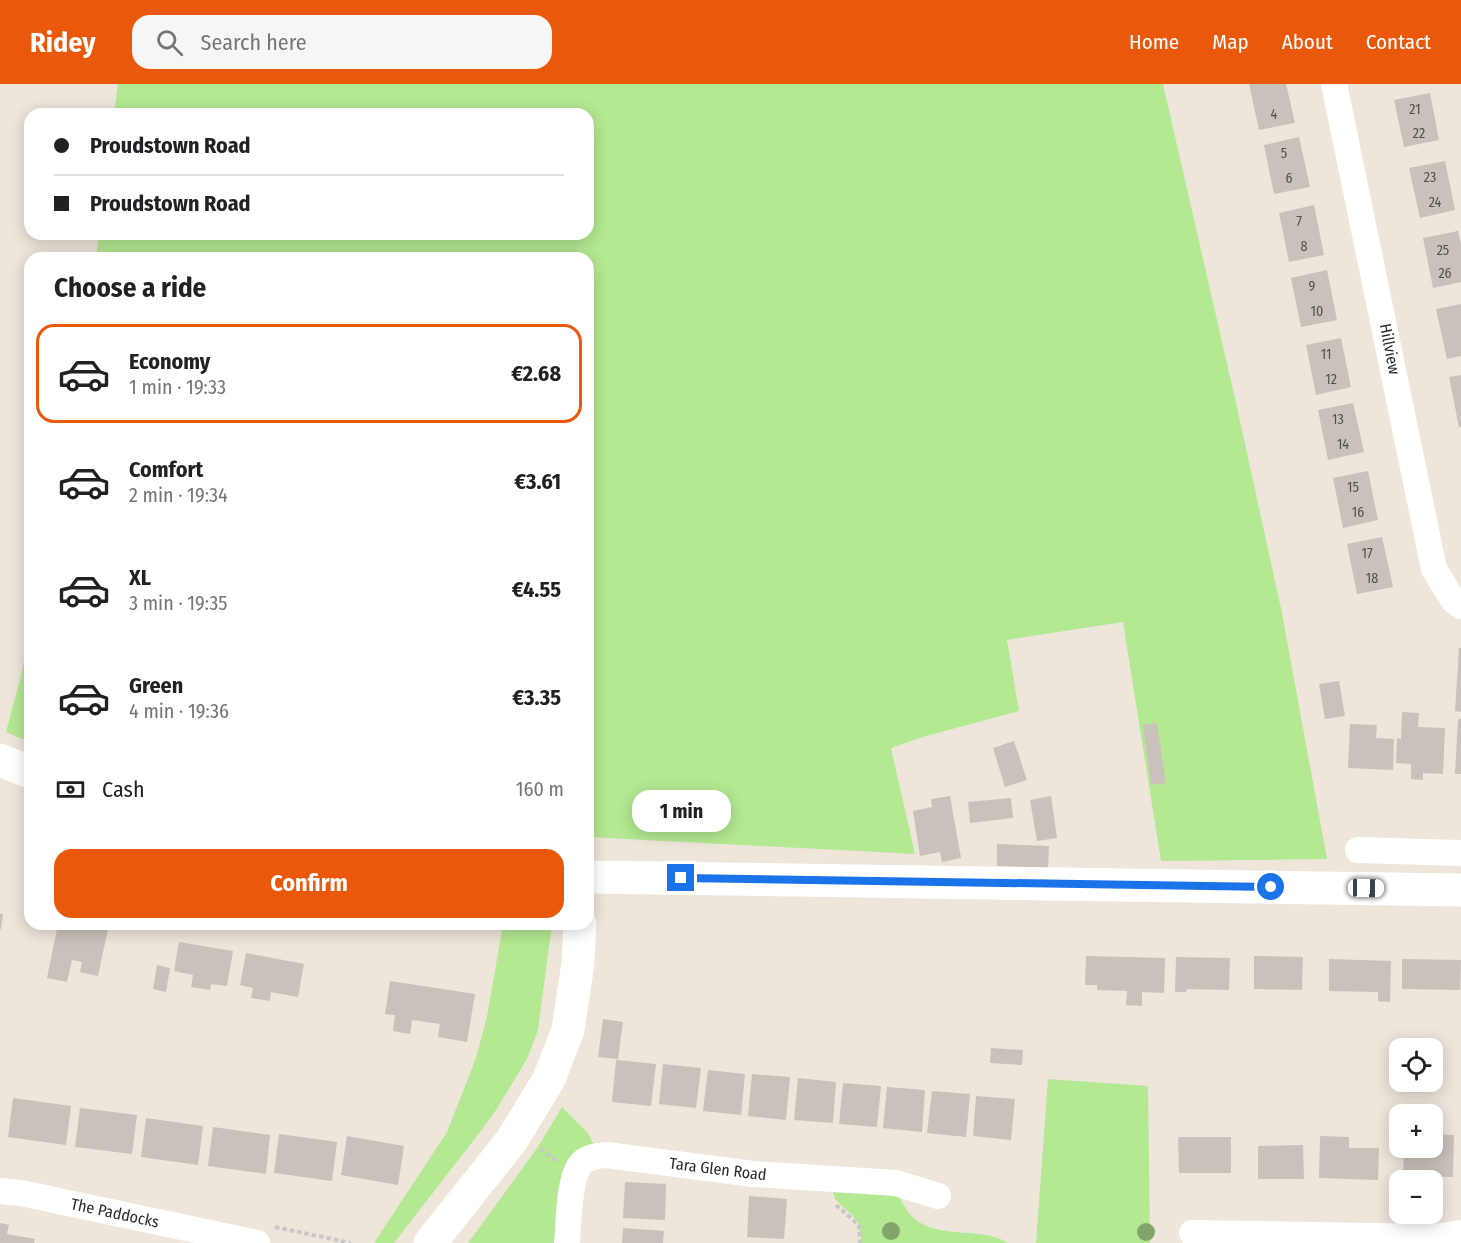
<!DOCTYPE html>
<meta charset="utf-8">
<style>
body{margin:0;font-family:"Fira Sans Condensed",sans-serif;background:#f6f6f6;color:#202124;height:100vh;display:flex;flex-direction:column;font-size:22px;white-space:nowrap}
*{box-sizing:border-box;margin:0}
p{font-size:20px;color:#757577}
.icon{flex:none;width:33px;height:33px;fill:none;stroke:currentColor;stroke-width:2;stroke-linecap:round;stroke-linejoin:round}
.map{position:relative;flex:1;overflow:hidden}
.details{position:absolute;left:24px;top:168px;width:570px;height:678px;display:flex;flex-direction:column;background:#fff;border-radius:18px;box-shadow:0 3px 15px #0003}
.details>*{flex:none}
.hud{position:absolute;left:24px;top:24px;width:570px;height:132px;border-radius:18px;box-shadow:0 3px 15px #0003;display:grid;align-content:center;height:132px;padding:0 30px;background:#fff}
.tools{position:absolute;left:1389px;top:954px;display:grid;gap:12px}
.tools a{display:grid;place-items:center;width:54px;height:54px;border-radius:12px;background:#fff;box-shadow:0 3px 15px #0003;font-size:30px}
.end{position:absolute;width:27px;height:27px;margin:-14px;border:8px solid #1a73e8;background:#fff;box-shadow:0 0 0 3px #fff}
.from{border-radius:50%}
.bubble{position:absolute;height:42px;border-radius:18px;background:#fff;box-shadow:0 3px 15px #0003;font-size:20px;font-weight:700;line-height:42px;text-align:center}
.car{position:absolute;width:18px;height:36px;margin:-18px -9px;border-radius:8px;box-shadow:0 0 4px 2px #0007;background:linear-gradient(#fff 24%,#345 0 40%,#fff 0 76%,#345 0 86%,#fff 0)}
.hud b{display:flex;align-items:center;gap:21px;height:57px;font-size:22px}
.hud b+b{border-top:2px solid #e0e0e0}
.hud i{width:15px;height:15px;background:#202124}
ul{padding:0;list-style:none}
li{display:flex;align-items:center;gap:18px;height:99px;margin:0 12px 9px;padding:0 18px;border:3px solid transparent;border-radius:18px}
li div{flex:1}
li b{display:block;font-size:22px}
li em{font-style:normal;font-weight:700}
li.on{border-color:#ea580c}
li>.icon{width:54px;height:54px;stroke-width:1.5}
h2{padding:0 30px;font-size:27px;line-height:72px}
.pay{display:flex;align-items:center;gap:15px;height:66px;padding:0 30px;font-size:22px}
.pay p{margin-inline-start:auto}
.button{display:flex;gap:12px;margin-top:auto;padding:12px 30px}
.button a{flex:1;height:69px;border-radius:18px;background:#ea580c;color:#fff;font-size:24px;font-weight:700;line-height:69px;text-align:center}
header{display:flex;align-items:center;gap:36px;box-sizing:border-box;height:84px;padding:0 30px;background:#ea580c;color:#fff}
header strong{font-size:28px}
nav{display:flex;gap:33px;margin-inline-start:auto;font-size:21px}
.search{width:420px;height:54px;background:#f6f6f6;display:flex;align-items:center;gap:15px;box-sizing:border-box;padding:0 21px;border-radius:18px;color:#757577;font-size:22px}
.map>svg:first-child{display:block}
</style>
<header>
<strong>Ridey</strong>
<div class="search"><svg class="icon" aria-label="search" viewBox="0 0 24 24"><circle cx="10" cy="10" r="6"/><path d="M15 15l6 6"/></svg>Search here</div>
<nav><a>Home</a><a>Map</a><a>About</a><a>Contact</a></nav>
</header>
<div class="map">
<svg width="1461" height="1159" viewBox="0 0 1461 1159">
<rect width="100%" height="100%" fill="#eee5db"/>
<g fill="#b3e992">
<polygon points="118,0 1163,0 1236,319 1282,529 1327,775 1161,777 1123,538 1007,556 1019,627 926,652 891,664 915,770 588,753 588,174 96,174 99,150 588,150 588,30 114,30"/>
<polygon points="30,548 30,658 6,648 20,596"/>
<polygon points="503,840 552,840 538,946 527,975 496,1026 480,1048 394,1159 374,1159 447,1048 476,974 487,933"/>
<polygon points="1048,995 1148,1002 1150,1159 1036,1159"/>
<polygon points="562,1023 588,1049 594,1061 572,1073 562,1088 556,1159 468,1159 538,1063"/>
<path d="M832 1105 885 1108 899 1113C902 1118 905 1124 909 1129 932 1158 980 1141 1008 1159H862L858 1137 835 1115Z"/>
</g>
<g fill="#c9c2ba">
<polygon points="1249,0 1286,0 1295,39 1259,46"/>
<polygon points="1430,9 1439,56 1404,63 1394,16"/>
<polygon points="1299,53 1310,103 1274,110 1264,61"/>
<polygon points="1445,77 1455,126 1420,134 1409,84"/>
<polygon points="1314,121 1324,171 1289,178 1279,129"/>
<polygon points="1458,147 1461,160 1461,198 1433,204 1423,154"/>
<polygon points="1327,186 1337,236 1301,243 1291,194"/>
<polygon points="1461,220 1461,272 1447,275 1436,225"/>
<polygon points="1341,254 1351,303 1316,311 1306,261"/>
<polygon points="1461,291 1461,343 1459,343 1449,293"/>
<polygon points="1353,319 1364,368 1328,376 1318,326"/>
<polygon points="1368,387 1378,436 1343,444 1333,394"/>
<polygon points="1382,453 1393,503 1357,510 1347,460"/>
<polygon points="1459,564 1461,564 1461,628 1455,627"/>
<polygon points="1339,597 1345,632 1325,635 1319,600"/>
<polygon points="1402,628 1419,629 1418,643 1445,644 1443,690 1423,689 1423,696 1411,695 1411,680 1396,679 1397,654 1401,655"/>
<polygon points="1458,635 1461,635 1461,690 1455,690"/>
<polygon points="1157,639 1166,699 1151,701 1143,641"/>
<polygon points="1350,640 1377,641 1376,654 1394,655 1393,686 1348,684"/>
<polygon points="1014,657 1027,696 1005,703 993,664"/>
<polygon points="950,712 961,774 942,778 940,768 920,772 913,727 932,723 931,715"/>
<polygon points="1051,712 1057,754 1037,757 1030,716"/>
<polygon points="1011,714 1013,734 970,739 968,718"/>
<polygon points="997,760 1049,762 1048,784 997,782"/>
<polygon points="0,830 3,830 1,845 0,845"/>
<polygon points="58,840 89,842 89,840 109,840 98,892 80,888 82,878 72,876 67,898 47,894"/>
<polygon points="179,858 233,867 227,902 211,900 210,906 191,903 193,891 174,887"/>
<polygon points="246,869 304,880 298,913 271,908 270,917 251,914 253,904 240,901"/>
<polygon points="1086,872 1165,874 1164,909 1142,908 1142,922 1126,921 1127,907 1097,906 1097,901 1085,901"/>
<polygon points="1254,872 1303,873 1302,906 1254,905"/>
<polygon points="1176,873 1230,874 1229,906 1187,905 1186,908 1175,908"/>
<polygon points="1329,875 1391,877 1390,918 1378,917 1378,908 1329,907"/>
<polygon points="1402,875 1461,876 1460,906 1402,905"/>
<polygon points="157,881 170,884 166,908 153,905"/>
<polygon points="390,897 475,910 467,958 438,953 440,940 412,936 410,950 393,947 395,931 385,930"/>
<polygon points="603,935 623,938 618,975 598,973"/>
<polygon points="991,964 1023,966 1022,981 990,979"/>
<polygon points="616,976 656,980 651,1022 612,1018"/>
<polygon points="663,980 701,984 696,1024 659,1020"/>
<polygon points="708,986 745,990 741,1031 703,1027"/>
<polygon points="752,990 790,993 786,1036 748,1032"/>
<polygon points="798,994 836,998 833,1039 794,1036"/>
<polygon points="843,999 881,1002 877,1043 839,1040"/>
<polygon points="887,1003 925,1006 922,1048 883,1044"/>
<polygon points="932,1007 970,1010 966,1053 927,1049"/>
<polygon points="976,1012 1015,1015 1011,1056 973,1052"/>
<polygon points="13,1014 71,1022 66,1061 8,1053"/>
<polygon points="80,1024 137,1031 132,1070 75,1063"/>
<polygon points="146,1034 203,1042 198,1081 141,1073"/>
<polygon points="213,1043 270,1051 266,1090 208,1082"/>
<polygon points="279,1050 337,1058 332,1097 274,1089"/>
<polygon points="1432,1050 1454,1051 1453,1093 1403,1092 1404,1064 1432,1064"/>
<polygon points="347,1052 404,1062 398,1101 341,1091"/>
<polygon points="1320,1052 1349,1053 1349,1064 1379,1064 1378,1096 1319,1094"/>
<polygon points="1178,1053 1231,1053 1231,1089 1179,1089"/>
<polygon points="1303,1061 1304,1095 1258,1095 1258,1062"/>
<polygon points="625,1098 666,1100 665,1136 623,1134"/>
<polygon points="749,1112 787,1115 784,1155 747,1153"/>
<polygon points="0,1139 9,1141 7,1150 35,1155 34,1159 0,1159"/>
<polygon points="623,1144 664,1147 663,1159 622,1159"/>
</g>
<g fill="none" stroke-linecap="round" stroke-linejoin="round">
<g stroke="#c8c8c8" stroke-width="4" stroke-dasharray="4.5 3" stroke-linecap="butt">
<polyline points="541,1065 556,1077"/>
<polyline points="836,1121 859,1141 860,1159"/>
<polyline points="275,1143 351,1159"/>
</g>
<g stroke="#fff" stroke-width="26">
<polyline points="1334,0 1434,485 1453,516 1461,522"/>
<polyline points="1358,766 1461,769"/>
<polyline points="0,1107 21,1109 257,1159"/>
<polyline points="1192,1149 1434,1153 1461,1149"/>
<path d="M567 1159C569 1140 568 1088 584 1077 591 1072 599 1072 607 1071L753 1090 896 1099 938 1112"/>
</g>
<g stroke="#fff" stroke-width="33">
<polyline points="0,676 30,688"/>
<polyline points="588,793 1461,806"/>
<polyline points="430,1159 512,1056 549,995 568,946 578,879 580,840"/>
</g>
</g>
<g fill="#82a46d">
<circle cx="891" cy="1147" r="9"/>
<circle cx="1146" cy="1148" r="9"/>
</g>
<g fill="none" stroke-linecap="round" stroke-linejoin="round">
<polyline stroke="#1a73e8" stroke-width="8" points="681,794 1271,803"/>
</g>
<g text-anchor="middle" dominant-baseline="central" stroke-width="5" stroke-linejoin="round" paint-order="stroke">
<g font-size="14" fill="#52504e">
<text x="1415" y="25">21</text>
<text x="1274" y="30">4</text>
<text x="1419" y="49">22</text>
<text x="1284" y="69">5</text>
<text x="1430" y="93">23</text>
<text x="1289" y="94">6</text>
<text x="1435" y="118">24</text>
<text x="1299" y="137">7</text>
<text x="1304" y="162">8</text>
<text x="1443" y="166">25</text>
<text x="1445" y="189">26</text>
<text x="1312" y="202">9</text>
<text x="1317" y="227">10</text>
<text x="1326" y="270">11</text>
<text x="1331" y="295">12</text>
<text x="1338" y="335">13</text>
<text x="1343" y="360">14</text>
<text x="1353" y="403">15</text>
<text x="1358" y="428">16</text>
<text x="1367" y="469">17</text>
<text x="1372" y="494">18</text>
</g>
<g font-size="16" fill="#2a2a2a" stroke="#fff">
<text transform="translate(1390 265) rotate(79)">Hillview</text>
<text transform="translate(718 1085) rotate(7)">Tara Glen Road</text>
<text transform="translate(115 1129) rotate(12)">The Paddocks</text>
</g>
</g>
</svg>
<div class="tools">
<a><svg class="icon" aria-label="locate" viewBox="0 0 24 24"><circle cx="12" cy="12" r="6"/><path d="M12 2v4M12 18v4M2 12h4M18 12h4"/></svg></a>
<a>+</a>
<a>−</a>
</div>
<i class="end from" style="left:1271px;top:803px"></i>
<i class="end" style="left:681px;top:794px"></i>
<div class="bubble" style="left:632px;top:706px;width:99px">1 min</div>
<i class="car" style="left:1366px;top:804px;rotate:91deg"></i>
<div class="hud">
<b><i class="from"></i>Proudstown Road</b>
<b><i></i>Proudstown Road</b>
</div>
<section class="details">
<h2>Choose a ride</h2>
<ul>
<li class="on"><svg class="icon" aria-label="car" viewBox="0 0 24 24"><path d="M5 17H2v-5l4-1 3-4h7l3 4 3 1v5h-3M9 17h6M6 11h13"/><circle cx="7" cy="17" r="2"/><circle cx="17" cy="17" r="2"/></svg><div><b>Economy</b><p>1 min · 19:33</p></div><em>€2.68</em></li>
<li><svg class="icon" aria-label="car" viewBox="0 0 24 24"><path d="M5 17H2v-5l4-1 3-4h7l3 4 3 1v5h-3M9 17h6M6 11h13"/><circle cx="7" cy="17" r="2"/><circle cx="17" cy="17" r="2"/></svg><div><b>Comfort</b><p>2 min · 19:34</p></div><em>€3.61</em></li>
<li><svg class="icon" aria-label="car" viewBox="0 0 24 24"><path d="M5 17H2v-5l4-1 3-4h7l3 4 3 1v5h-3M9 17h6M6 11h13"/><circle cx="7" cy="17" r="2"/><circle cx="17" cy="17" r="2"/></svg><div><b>XL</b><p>3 min · 19:35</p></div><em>€4.55</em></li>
<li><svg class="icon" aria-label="car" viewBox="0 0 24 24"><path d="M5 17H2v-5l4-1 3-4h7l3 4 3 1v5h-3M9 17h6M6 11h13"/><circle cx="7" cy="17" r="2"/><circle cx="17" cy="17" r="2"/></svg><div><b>Green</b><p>4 min · 19:36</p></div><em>€3.35</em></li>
</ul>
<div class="pay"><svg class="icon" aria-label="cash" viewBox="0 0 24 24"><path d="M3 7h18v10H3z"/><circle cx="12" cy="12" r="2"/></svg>Cash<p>160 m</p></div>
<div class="button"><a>Confirm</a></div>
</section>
</div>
